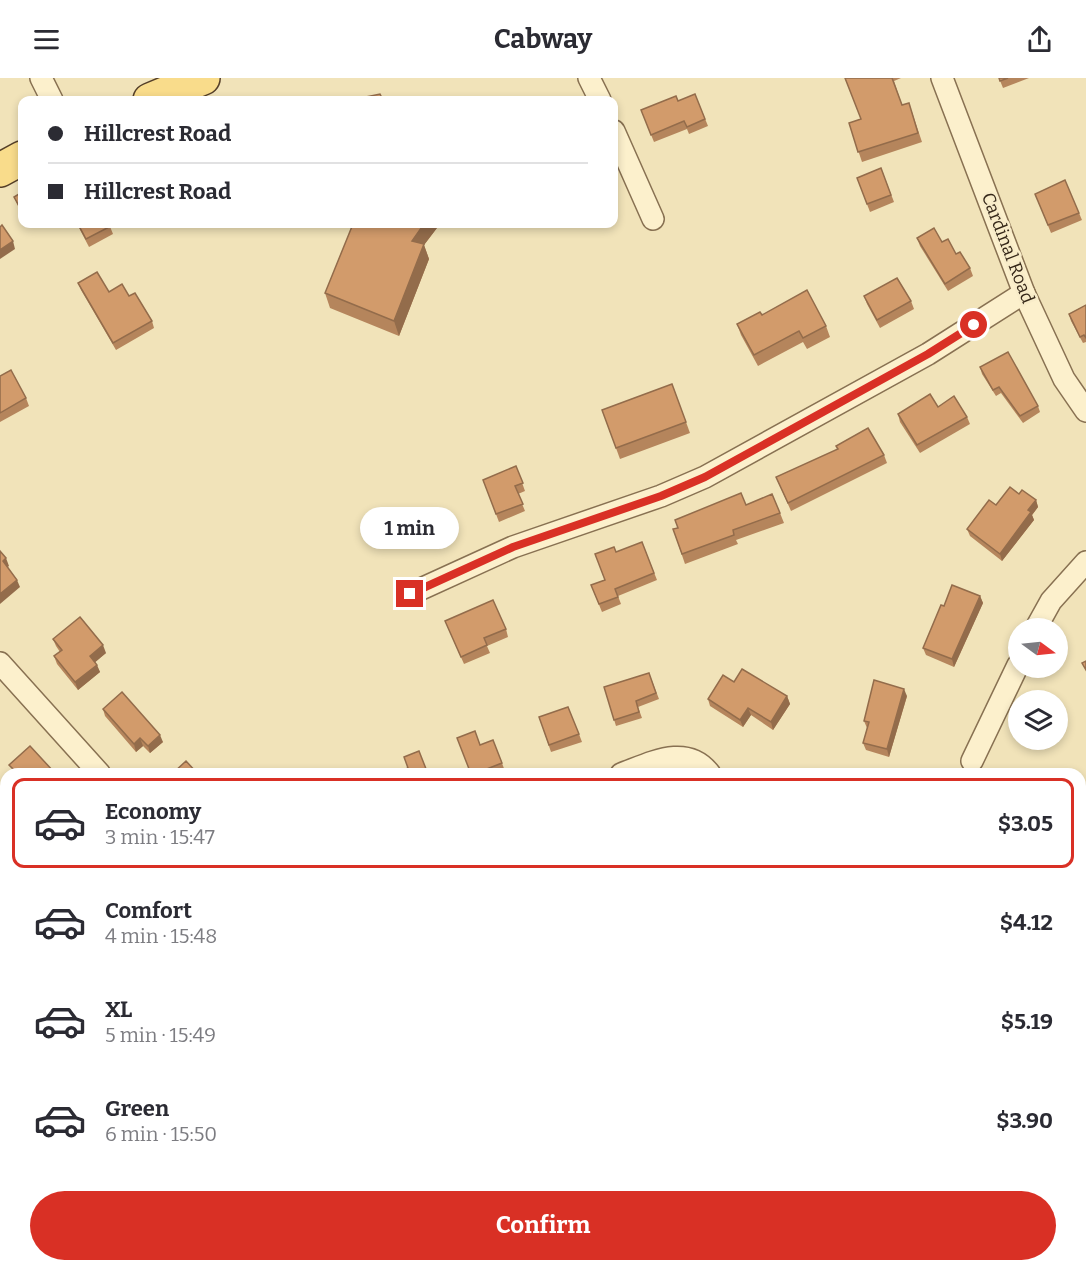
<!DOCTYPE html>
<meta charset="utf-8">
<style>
body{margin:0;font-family:Bitter,serif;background:#f2f2f3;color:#2b2b33;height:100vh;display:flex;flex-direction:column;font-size:22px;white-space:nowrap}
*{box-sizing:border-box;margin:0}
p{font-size:20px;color:#7c7c81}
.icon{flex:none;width:33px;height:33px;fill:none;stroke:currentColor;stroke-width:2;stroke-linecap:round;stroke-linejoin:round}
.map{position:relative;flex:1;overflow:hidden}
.details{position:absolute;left:0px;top:690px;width:1086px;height:504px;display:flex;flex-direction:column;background:#fff;border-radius:18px 18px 0 0;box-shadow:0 3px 9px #0003}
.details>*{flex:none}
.hud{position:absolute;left:18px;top:18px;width:600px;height:132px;border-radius:12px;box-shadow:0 3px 9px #0003;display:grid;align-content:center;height:132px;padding:0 30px;background:#fff}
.needle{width:39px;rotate:105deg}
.buttons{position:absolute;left:1008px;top:540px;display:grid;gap:12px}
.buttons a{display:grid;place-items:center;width:60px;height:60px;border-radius:50%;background:#fff;box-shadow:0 3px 9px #0003;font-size:30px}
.end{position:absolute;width:27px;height:27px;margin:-14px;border:8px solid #d93025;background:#fff;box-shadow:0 0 0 3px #fff}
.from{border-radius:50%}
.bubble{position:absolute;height:42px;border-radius:21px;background:#fff;box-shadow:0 3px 9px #0003;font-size:20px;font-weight:700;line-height:42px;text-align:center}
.hud b{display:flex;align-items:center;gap:21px;height:57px;font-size:22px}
.hud b+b{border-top:2px solid #e1e1e2}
.hud i{width:15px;height:15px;background:#2b2b33}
ul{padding:10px 0 0;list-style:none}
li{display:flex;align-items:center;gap:18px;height:90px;margin:0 12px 9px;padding:0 18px;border:3px solid transparent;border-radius:12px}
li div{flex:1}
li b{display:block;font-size:22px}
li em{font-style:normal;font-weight:700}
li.on{border-color:#d93025}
li>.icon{width:54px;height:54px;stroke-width:1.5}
.button{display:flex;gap:12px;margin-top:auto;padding:12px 30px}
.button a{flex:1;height:69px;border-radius:36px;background:#d93025;color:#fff;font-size:24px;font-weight:700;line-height:69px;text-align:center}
header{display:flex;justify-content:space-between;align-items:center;height:78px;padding:0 30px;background:#fff;font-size:27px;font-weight:700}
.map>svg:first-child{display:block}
</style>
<header><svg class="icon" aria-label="menu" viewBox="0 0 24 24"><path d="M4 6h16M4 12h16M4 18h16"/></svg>Cabway<svg class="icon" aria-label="share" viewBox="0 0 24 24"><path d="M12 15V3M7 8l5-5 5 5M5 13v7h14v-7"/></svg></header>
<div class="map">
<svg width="1086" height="1194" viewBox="0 0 1086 1194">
<rect width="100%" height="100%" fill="#f1e3b9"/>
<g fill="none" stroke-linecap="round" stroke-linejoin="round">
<g stroke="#887152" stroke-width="24">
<g id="minor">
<polyline points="41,0 52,22"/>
<polyline points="589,0 600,22"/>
<polyline points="942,0 1024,215 1064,301 1086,333"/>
<polyline points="614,53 653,141"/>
<polyline points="410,516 513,469 661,418 705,399 928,276 1024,215"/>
<polyline points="1036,550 1051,523 1086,484"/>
<polyline points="0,585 100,696"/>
<polyline points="972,683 1018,587"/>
<path d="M621 696C651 685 687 665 710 696"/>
<polyline points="0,888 6,895"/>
<polyline points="355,1194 368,1188"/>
</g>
</g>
<g stroke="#553f28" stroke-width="36">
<g id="primary">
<polyline points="150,22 203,0"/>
<polyline points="0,92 22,80"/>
</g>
</g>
<use href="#minor" stroke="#fcf0cc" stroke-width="21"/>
<use href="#primary" stroke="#f9dc8b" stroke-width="33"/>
</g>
<g fill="#b5855c">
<polygon points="845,0 901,0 894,3 902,27 912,34 922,64 862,84 849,45 861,41"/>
<polygon points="999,0 1029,0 1003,10"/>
<polygon points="695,16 708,48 689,56 687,51 654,64 641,32 678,23"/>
<polygon points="881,90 894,124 870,134 857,100"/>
<polygon points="22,114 22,136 17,126 14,119"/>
<polygon points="1038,123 1079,135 1082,142 1051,155"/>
<polygon points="77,146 109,146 113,156 89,169"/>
<polygon points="353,146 440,146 424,167 429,181 399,258 330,230 325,215"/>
<polygon points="917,160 942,164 956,176 970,190 973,198 948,213 920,168"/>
<polygon points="78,205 109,214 129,218 152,243 154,250 116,272 81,212"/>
<polygon points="864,218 911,223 914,231 880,250 867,226"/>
<polygon points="1086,227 1086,264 1083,265 1071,243 1069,236"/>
<polygon points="762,237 826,248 830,259 807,271 803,264 758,288 741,257 737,246"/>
<polygon points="980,289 1038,328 1040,334 1023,345 1001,315 996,318 982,296"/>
<polygon points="0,298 26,320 29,328 0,344"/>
<polygon points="672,306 690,355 620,381 602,332"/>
<polygon points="938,329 967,339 970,346 920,375 900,344 898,336"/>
<polygon points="884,377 887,385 791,433 776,399"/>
<polygon points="516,388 525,413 518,416 525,433 499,444 483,402"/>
<polygon points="1019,416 1036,422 1038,429 1032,437 1034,442 1002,483 970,458 967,451 996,427"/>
<polygon points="746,427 780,435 784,445 736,462 738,466 685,486 673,451"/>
<polygon points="642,464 657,502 618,518 621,526 602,534 591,507 605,502 616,474"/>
<polygon points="980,518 983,525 954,589 926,577 923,570 944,528"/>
<polygon points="445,543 506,551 508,559 487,568 490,575 464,586"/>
<polygon points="53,561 106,575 95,584 100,594 78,612 57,586 54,578 60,574 56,568"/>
<polygon points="649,595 659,621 638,629 642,640 616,648 604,609"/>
<polygon points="734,604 787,618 790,626 773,652 751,637 743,649 710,628 708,621"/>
<polygon points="907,618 889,679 866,672 863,665 867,650 864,643"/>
<polygon points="103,631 163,664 150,675 143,668 136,674 105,638"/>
<polygon points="539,639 579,656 582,664 551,674"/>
<polygon points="493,662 505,693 496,696 471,696"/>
<polygon points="6,813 6,846 4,844 2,836 0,834 0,818"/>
<polygon points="0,946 6,998 0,991"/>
<polygon points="491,1188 539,1188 540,1191 532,1194 493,1194"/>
</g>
<g fill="#936c4b">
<polygon points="424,146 440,146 424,167 429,181 399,258 394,243 412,163"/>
<polygon points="13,163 15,171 0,181 0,172"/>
<polygon points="1036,422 1038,429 1032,437 1034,442 1002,483 1000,476 1028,432"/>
<polygon points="6,480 9,488 5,491 3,483"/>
<polygon points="17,502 20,509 0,526 0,516"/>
<polygon points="980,518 983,525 954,589 952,581"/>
<polygon points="103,567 106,575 93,586 90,578"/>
<polygon points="97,587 100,594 78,612 75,604"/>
<polygon points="904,611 907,618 889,679 887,671"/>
<polygon points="787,618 790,626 773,652 771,644"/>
<polygon points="748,630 751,637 743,649 740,642"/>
<polygon points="160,657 163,664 150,675 148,668"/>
<polygon points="140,660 143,668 136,674 134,666"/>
<polygon points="1086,728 1086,738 1080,743 1080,734"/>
<polygon points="6,988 6,998 3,991"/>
<polygon points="121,1188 129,1188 123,1194 119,1194 118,1191"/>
</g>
<g fill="#d29b6b" stroke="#936c4b" stroke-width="1.5">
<polygon points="845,0 892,0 902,27 909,25 918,55 858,74 849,45 861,41"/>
<polygon points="999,0 1008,0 1000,3"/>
<polygon points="380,16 383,22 351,22"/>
<polygon points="695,16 705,41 687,49 684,43 651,57 641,32 676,18 678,23"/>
<polygon points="881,90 891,117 867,126 857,100"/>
<polygon points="1065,102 1079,135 1048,147 1035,116"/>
<polygon points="22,114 22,133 14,119"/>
<polygon points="78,146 109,146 111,148 86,161"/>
<polygon points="353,146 424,146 412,163 424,166 394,243 325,215"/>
<polygon points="2,147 13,163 0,172 0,149"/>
<polygon points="934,150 942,164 948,161 956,176 960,174 970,190 945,206 917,160"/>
<polygon points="97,194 109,214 122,206 129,218 135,215 152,243 113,265 78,205"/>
<polygon points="897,200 911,223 877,242 864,218"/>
<polygon points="807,212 826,248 803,260 799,253 754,277 737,246 760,234 762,237"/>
<polygon points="1086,227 1086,260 1084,257 1080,259 1069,236"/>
<polygon points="1008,274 1038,328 1020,338 999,309 993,312 980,289"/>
<polygon points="11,292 26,320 0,335 0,298"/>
<polygon points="672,306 686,344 616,370 602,332"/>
<polygon points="930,316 938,329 954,318 967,339 917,367 898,336"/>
<polygon points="868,350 884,377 788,425 776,399 838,371 836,368"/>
<polygon points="516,388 523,405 515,408 523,426 496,436 483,402"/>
<polygon points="1010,409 1019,416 1022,412 1036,422 1028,432 1031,434 1000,476 967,451 989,422 996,427"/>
<polygon points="741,415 746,427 772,416 780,435 733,452 734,457 682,476 673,451 678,450 675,442"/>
<polygon points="642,464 654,495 615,511 618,519 599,526 591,507 605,502 595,476 614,469 616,474"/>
<polygon points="0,473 6,480 3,483 17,502 0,516"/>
<polygon points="952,507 980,518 952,581 923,570 941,527 944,528"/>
<polygon points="493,522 506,551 484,560 487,567 461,579 445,543"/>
<polygon points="80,539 103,567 90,578 97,587 75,604 54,578 62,572 53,561"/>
<polygon points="1086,583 1086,592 1082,585"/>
<polygon points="742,591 787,618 771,644 748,630 740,642 708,621 723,597 734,604"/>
<polygon points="649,595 656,615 636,623 639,634 614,642 604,609"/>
<polygon points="874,602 904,611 887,671 863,665 869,644 864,643"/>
<polygon points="122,614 160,657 148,668 140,660 134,666 103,631"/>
<polygon points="568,629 579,656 549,667 539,639"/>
<polygon points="475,653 480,667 493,662 502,685 474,696 471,696 457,660"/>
<polygon points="30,668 54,694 52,696 9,696 14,692 9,687"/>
<polygon points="419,673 428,696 392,696 408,690 404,679"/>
<polygon points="186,683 198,696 172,696"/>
<polygon points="1080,713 1086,720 1086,728 1080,734"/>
<polygon points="6,813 6,841 2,836 4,834 0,829 0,818"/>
<polygon points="2,944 6,949 6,988 3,991 0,987 0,946"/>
<polygon points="93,1188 121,1188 118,1191 121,1194 95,1194 91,1190"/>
<polygon points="183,1188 218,1188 220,1193 217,1194 186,1194"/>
<polygon points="491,1188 526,1188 512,1194 494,1194"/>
</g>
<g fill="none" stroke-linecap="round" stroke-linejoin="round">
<polyline stroke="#d93025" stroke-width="8" points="410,516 513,469 661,418 705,399 928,276 974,247"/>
</g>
<g text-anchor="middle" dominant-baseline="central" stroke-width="5" stroke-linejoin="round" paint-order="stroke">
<g font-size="18" fill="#362819" stroke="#f8ecc9">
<text transform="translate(1008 170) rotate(69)">Cardinal Road</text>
</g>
</g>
</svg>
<div class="buttons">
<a><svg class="needle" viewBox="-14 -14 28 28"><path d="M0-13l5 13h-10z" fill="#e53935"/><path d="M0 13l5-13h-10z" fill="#7c7c81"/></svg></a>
<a><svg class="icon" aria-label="layers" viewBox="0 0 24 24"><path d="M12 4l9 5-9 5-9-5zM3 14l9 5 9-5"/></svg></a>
</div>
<i class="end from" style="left:974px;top:247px"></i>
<i class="end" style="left:410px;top:516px"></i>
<div class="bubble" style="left:360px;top:429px;width:99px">1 min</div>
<div class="hud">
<b><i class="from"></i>Hillcrest Road</b>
<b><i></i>Hillcrest Road</b>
</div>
<section class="details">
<ul>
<li class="on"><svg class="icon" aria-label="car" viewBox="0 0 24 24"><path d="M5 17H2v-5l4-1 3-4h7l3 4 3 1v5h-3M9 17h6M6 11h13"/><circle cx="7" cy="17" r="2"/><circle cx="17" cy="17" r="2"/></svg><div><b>Economy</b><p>3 min · 15:47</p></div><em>$3.05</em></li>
<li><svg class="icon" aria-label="car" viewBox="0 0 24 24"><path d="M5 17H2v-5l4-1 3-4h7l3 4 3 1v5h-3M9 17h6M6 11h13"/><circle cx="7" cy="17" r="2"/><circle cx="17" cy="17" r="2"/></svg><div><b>Comfort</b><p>4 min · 15:48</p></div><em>$4.12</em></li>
<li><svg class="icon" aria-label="car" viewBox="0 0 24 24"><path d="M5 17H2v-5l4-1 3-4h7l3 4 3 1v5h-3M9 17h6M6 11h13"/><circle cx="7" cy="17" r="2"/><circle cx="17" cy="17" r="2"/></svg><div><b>XL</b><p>5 min · 15:49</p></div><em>$5.19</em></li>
<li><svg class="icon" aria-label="car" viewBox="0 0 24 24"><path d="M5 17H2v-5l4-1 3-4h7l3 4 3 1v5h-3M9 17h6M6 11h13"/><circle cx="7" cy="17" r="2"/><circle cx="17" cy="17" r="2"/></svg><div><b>Green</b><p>6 min · 15:50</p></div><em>$3.90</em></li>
</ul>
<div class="button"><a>Confirm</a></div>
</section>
</div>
